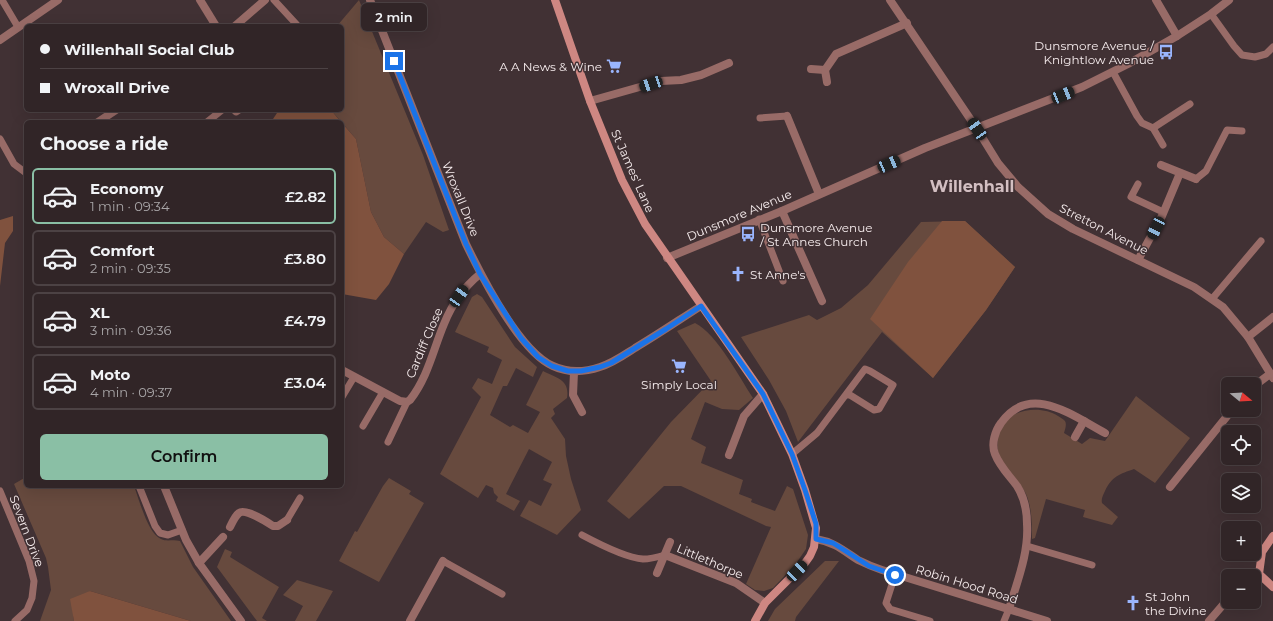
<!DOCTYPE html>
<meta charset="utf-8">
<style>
body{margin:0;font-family:Montserrat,sans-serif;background:#3d3133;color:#f1f3f6;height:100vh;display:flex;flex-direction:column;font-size:15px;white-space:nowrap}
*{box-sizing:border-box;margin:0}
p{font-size:13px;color:#a8a5a7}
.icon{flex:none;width:22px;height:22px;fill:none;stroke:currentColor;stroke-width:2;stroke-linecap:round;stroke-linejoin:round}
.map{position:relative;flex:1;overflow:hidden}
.side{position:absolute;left:24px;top:120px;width:320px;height:368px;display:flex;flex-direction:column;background:#312527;border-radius:6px;box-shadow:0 4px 16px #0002,0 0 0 1px #4c4244}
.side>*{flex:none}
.top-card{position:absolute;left:24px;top:24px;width:320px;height:88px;border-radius:6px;box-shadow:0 4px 16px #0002,0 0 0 1px #4c4244;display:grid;align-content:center;height:88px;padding:0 16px;background:#312527}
.needle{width:26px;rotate:108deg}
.controls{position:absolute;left:1221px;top:377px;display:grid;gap:8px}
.controls a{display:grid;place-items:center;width:40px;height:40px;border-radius:6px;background:#312527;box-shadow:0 4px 16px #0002,0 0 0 1px #4c4244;font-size:20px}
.end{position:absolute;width:18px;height:18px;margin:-9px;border:5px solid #1a73e8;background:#fff;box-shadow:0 0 0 2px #fff}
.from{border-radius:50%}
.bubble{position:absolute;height:28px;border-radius:6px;background:#312527;box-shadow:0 4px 16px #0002,0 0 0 1px #4c4244;font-size:13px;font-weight:600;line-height:28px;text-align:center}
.car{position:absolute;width:12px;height:24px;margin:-12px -6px;border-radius:5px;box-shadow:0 0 3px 1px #0007;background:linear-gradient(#222 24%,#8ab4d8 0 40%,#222 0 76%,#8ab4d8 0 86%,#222 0)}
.top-card b{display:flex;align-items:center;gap:14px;height:38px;font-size:15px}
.top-card b+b{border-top:1px solid #4c4244}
.top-card i{width:10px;height:10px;background:#f1f3f6}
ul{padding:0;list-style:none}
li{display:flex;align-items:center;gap:12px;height:56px;margin:0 8px 6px;padding:0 8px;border:2px solid #4c4244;border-radius:6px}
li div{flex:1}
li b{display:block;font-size:15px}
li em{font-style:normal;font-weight:600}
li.on{border-color:#8abfa5}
li>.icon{width:36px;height:36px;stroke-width:1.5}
h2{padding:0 16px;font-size:18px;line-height:48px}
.primary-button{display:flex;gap:8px;margin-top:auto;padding:8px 16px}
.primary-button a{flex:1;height:46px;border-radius:6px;background:#8abfa5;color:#111;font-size:16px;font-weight:600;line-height:46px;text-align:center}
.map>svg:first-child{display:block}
</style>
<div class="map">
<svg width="1273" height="621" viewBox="0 0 1273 621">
<rect width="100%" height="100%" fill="#413134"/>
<g fill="#674a3e">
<polygon points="359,0 423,155 449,230 443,232 426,222 404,254 384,237 371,212 356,139 331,110 342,110 342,26 337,26"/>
<polygon points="965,221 1015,267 986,310 933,378 882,332 798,442 786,411 769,380 741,337 809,315 817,320 841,308 868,285 921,222"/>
<path d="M477 294 482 297 515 347 537 367 533 377 516 368 507 386H503L490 415 510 427 513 425 528 433 540 412 526 405 543 371C557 378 570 380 567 398L553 409 555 414 551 418 565 439 566 456 571 479 581 510 557 535 520 516 529 500 541 506 552 484 543 480 552 462 529 449 506 494 520 501 514 511 496 501 498 497 494 493 493 488 486 485 478 498 440 474 481 397 472 388 478 378 492 384 502 360 487 352 489 347 455 332 472 297Z"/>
<path d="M695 323C718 335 739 377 753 398L739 410 722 409 705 402 691 439 706 447 701 463 743 480 739 494 752 499 751 502 775 511 787 486 793 489 808 535 806 549 795 565 773 588 764 591 755 590 746 584 771 527 766 526 681 486H664L629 519 607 501 671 422 711 381 677 331Z"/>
<path d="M1136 396 1190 438 1155 483 1134 469C1120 474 1112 476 1105 491 1103 495 1101 499 1102 503L1118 517 1112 525 1083 517 1085 510 1046 499 1035 538 1032 539C1032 525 1032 507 1026 494 1015 472 991 462 999 433 1005 409 1040 404 1058 416 1060 417 1063 419 1065 421 1067 425 1065 429 1064 433L1082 444 1090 438 1105 441Z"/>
<path d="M26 477V486H134C139 499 148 534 161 539 167 542 173 539 180 541L193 567 231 621H191L90 591 73 614 74 621H40L51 590 48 567 46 558 14 484Z"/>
<polygon points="389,478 411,491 409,494 424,503 379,582 339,561 355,531 357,532 383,486"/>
<polygon points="225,549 232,552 230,557 279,587 262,618 267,621 257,621 217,567"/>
<polygon points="825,561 839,561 796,617 795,621 768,621 775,609"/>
<polygon points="297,580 333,591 316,621 295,621 303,606 283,595"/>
</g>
<g fill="#80523e">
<polygon points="279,110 331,110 341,122 271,122"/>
<polygon points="342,123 356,139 371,212 384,237 404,254 389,284 376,300 342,294"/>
<polygon points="13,216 13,231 5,243 0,286 0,220"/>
<polygon points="942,221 965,221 1015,267 986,310 933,378 870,319 908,262"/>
<polygon points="90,591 191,621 74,621 70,599"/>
</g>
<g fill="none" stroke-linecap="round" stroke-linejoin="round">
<g stroke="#986b67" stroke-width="7">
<polyline points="2,0 18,27"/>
<polyline points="274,0 298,26"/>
<polyline points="1211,14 1234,46 1242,55 1255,57 1266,54 1273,47"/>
<polyline points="1113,72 1137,116 1142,123 1153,128 1163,145"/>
<polyline points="234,110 236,112 239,110"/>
<polyline points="760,118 787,116"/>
<polyline points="207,122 222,110"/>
<polyline points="1153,128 1190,104"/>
<polyline points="0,139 14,164 26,173"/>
<polyline points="1196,179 1206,171 1227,130 1242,131"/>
<polyline points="1138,184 1131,197 1163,212"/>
<polyline points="759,219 783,281"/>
<polyline points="1212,299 1261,241"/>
<polyline points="342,397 354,377"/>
<polyline points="363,426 383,392"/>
<polyline points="388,442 407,402"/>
<polyline points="792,454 817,433 865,369 870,371 893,385 879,409 874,410 850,395 846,395"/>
<polyline points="139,486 155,526 160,533 168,535 182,530"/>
<polyline points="0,491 29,561 34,581 32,598 27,610 15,621"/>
<polyline points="287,520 300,498"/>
<path d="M582 535C597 543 627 558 643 559 650 559 658 557 665 555"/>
<polyline points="1027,546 1092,565"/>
<polyline points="443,561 502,594"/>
<polyline points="895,575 886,603 890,609 930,621"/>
<polyline points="1004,621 1009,609"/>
</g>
<g stroke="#986b67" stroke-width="8">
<polyline points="200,0 216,26"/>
<path d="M370 0 466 244C482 277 519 351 553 366 568 373 585 372 600 367 613 363 624 355 635 348 657 335 679 320 701 306"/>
<polyline points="890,0 977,129 998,163 1018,187 1048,214 1073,229 1194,287 1223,307 1248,337 1273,378"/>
<polyline points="1156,0 1177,36"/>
<polyline points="235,26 265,0"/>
<polyline points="0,40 58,0"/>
<polyline points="811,69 825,70"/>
<polyline points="827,82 825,70 836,54 907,23"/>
<polyline points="590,101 661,81 681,80 701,75 729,63"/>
<polyline points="787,116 819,194"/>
<polyline points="98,122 116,110"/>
<polyline points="1161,165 1196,179"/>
<polyline points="782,211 822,301"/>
<polyline points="667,258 782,211 925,148 1082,87 1128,64 1177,36 1211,14 1229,0"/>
<polyline points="1138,260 1162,216 1180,173"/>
<polyline points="1248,337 1273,317"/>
<path d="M342 370 400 401 407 402 410 400C428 377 433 350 444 324 452 304 464 287 480 274"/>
<polyline points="574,372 573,395 582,412"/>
<polyline points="1254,386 1270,374"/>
<polyline points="1075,437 1084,421"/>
<polyline points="729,455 744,416 763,394"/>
<polyline points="164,486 186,540 199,563 241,621"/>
<polyline points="1170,487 1232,410"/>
<path d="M230 527C232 523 235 516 239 513 245 508 267 522 273 526H278L287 520"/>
<path d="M816 539C834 542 843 550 858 560 866 564 873 567 882 570L1047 621"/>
<polyline points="665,555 736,583 765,603"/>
<polyline points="199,563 223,537"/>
<polyline points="657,573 670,542"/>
<path d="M1009 609C1017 582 1029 553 1027 524 1027 512 1024 497 1017 486 1009 475 1000 467 995 454 991 444 995 431 1001 423 1030 382 1073 416 1105 433"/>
<polyline points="410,621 443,561"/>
<polyline points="1209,621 1228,599"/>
</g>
<g stroke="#ce8782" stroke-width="8">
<polyline points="555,0 590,101 622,180 645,224 763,394 792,454 805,490 816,528 814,547 810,556 805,563 765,603 755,621"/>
<polyline points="1273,536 1262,552 1259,574 1273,587"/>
</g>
</g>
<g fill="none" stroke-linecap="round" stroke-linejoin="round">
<polyline stroke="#1a73e8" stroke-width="5" points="394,61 466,244 480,274 521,338 538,357 552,366 568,371 581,371 600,367 611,363 666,329 701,306 763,394 792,454 805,490 816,524 816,539 833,543 869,566 895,575"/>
</g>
<defs>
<g id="bus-bare" transform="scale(1.2)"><path d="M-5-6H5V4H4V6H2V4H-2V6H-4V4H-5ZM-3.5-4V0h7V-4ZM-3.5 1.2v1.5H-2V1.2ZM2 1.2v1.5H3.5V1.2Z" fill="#9ab5fd" stroke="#413134" stroke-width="2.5" paint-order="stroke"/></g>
<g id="supermarket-bare" transform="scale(1.2)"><path d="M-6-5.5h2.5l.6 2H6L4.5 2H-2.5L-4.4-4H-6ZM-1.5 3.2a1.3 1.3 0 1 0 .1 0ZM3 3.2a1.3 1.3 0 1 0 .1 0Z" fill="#9ab5fd" stroke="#413134" stroke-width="2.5" paint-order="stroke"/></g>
<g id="church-bare" transform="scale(1.2)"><path d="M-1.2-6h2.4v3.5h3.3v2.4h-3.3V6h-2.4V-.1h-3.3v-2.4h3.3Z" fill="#9ab5fd" stroke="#413134" stroke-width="2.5" paint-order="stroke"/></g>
</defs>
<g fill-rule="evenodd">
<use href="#bus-bare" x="1166" y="52"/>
<use href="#supermarket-bare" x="614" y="66"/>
<use href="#bus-bare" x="748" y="234"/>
<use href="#church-bare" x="738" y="274"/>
<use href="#supermarket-bare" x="679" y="366"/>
<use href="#church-bare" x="1133" y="603"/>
</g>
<g text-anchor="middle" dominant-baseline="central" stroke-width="3" stroke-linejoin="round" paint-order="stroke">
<g font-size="12" fill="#f6eced" stroke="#413134" text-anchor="start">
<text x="1154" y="45" text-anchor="end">Dunsmore Avenue /<tspan x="1154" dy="14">Knightlow Avenue</tspan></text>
<text x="602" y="66" text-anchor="end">A A News &amp; Wine</text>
<text x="760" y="227">Dunsmore Avenue<tspan x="760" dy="14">/ St Annes Church</tspan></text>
<text x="750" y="274">St Anne's</text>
<text x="679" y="384" text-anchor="middle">Simply Local</text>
<text x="1145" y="596">St John<tspan x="1145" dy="14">the Divine</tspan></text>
</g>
<g font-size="12" fill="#f6eced" stroke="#413134">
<text transform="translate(633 171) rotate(66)">St James' Lane</text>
<text transform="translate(461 199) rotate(68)">Wroxall Drive</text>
<text transform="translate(739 215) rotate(-23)">Dunsmore Avenue</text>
<text transform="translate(1104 229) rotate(27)">Stretton Avenue</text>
<text transform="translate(424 343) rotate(-67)">Cardiff Close</text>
<text transform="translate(27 531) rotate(69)">Severn Drive</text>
<text transform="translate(710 561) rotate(23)">Littlethorpe</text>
<text transform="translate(967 584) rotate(17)">Robin Hood Road</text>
</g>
<g font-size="16" font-weight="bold" fill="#d3bfc2" stroke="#413134">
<text x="972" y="186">Willenhall</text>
</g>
</g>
</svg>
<div class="controls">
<a><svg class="needle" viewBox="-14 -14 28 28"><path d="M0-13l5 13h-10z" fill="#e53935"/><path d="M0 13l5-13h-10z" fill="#a8a5a7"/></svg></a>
<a><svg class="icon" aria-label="locate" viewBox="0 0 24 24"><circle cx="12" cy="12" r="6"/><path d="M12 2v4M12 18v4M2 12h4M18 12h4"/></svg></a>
<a><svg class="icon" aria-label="layers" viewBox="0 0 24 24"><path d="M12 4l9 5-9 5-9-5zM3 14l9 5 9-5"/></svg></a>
<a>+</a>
<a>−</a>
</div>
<i class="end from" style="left:895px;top:575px"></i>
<i class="end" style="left:394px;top:61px"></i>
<div class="bubble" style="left:361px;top:3px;width:66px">2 min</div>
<i class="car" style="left:651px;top:84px;rotate:252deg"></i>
<i class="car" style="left:1063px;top:95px;rotate:68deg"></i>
<i class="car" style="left:977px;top:129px;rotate:326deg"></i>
<i class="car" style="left:889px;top:164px;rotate:67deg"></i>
<i class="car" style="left:1156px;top:228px;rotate:207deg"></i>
<i class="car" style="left:459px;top:296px;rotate:35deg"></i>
<i class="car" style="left:797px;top:571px;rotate:44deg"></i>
<div class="top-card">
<b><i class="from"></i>Willenhall Social Club</b>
<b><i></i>Wroxall Drive</b>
</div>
<section class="side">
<h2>Choose a ride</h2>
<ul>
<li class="on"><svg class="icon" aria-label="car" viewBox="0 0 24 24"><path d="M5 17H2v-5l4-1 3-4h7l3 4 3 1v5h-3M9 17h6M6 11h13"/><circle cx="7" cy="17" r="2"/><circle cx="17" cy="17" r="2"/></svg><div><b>Economy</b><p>1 min · 09:34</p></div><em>£2.82</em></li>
<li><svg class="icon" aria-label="car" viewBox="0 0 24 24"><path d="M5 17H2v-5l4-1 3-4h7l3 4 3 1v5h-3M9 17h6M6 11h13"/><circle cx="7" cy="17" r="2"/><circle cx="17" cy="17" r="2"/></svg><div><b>Comfort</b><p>2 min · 09:35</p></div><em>£3.80</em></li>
<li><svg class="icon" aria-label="car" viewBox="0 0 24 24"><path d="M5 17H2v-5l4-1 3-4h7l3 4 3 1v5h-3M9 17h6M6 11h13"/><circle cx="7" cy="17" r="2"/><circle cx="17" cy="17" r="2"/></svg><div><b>XL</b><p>3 min · 09:36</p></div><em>£4.79</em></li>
<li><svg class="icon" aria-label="car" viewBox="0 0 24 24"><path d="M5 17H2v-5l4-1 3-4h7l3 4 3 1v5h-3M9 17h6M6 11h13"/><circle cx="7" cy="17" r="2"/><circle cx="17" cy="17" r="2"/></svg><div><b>Moto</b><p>4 min · 09:37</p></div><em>£3.04</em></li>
</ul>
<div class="primary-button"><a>Confirm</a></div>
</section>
</div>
